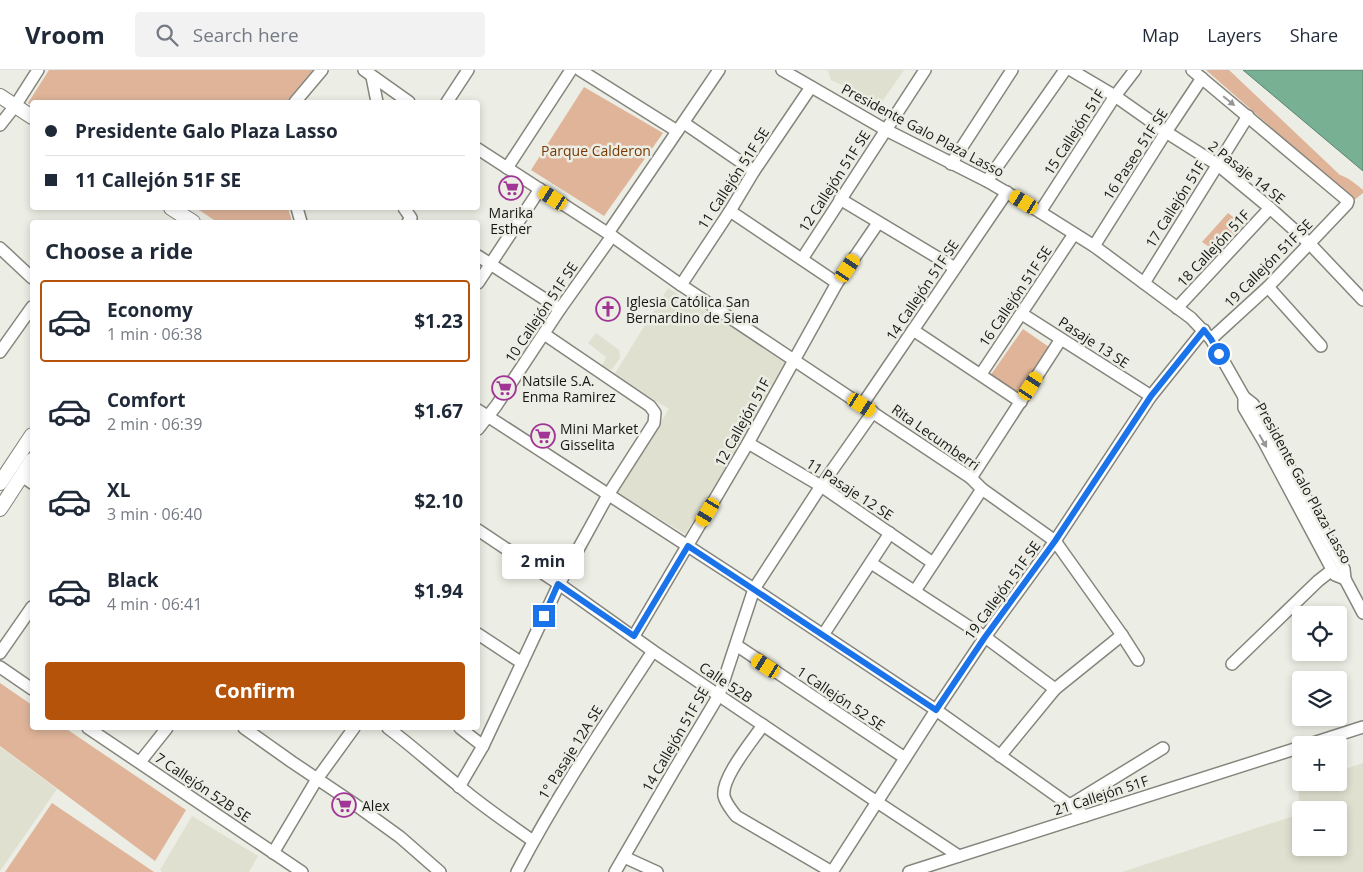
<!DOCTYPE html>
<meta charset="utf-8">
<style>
body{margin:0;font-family:"Open Sans",sans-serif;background:#f2f2f3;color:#1f2937;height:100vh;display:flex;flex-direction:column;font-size:19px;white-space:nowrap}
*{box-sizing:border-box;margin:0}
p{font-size:16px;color:#747a83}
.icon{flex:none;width:28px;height:28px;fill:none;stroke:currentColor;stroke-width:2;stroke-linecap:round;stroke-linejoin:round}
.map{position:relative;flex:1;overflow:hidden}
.panel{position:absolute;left:30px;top:150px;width:450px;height:510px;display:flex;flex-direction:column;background:#fff;border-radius:5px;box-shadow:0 2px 8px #0003}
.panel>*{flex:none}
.guide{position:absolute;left:30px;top:30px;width:450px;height:110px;border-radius:5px;box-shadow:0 2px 8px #0003;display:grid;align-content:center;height:110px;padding:0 15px;background:#fff}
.controls{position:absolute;left:1292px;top:536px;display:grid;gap:10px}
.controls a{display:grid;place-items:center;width:55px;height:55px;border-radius:5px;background:#fff;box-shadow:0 2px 8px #0003;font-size:25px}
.end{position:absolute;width:22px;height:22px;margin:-11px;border:6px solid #1a73e8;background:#fff;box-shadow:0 0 0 2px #fff}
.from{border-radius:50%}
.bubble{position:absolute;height:35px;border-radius:5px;background:#fff;box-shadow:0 2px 8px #0003;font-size:16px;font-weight:700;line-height:35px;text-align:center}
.car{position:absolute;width:15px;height:30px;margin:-15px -8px;border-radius:6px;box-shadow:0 0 4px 1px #0007;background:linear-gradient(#f5c518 24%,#345 0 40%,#f5c518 0 76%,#345 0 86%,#f5c518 0)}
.guide b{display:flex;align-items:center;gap:18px;height:48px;font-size:19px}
.guide b+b{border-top:1px solid #e0e1e3}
.guide i{width:12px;height:12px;background:#1f2937}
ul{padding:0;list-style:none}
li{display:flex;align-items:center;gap:15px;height:82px;margin:0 10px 8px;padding:0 5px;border:2px solid transparent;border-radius:5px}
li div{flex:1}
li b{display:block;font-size:19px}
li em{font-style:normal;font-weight:700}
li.current{border-color:#b45309}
li>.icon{width:45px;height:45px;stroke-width:1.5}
h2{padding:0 15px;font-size:22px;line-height:60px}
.button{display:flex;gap:10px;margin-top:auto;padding:10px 15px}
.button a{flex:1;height:58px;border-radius:5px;background:#b45309;color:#fff;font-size:20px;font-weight:700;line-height:58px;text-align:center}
header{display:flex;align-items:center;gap:30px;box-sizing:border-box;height:70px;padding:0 25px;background:#fff;border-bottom:1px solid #e0e1e3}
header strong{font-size:24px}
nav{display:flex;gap:28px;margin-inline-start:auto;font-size:18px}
.search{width:350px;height:45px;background:#f2f2f3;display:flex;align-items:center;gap:12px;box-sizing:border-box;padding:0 18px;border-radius:5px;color:#747a83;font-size:19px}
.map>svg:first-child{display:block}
</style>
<header>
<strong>Vroom</strong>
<div class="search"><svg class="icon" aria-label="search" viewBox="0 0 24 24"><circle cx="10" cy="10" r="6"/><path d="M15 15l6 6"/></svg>Search here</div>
<nav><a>Map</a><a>Layers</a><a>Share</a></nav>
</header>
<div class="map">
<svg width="1363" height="802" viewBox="0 0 1363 802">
<rect width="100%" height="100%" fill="#ecede4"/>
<g fill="#e0e0d0" fill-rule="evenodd">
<polygon points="826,0 904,0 881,33 831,10 828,1"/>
<polygon points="668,218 790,293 685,464 617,423 669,339 614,305"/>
<polygon points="596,263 619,280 620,288 611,300 602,296 606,287 588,273"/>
<polygon points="0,677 57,719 0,801"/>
<path d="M1363 693V802H1122L1300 744 1298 715 1305 713 1339 712V701ZM1301 740H1339V778H1301Z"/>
<polygon points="192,746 258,786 249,802 162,802 160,800"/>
</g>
<g fill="#dfb499">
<polygon points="49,0 313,0 286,32 32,32 32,36 28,33"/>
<path d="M1206 0H1229L1340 105C1349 108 1356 114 1363 120V123L1352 132 1264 51Z"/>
<polygon points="584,17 663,63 604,146 531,100"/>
<polygon points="196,138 288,138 292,152 217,152"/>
<polygon points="1228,143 1243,155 1217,182 1202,172"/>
<polygon points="1023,259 1049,277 1018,323 990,306"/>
<polygon points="0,613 32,635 32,658 65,658 186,740 155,791 0,676"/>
<polygon points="52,733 154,802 5,802"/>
</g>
<polygon fill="#77b093" stroke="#5a826d" points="1243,0 1363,0 1363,101"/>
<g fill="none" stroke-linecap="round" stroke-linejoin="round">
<g stroke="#85857d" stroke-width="14">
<g id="minor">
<polyline points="364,0 409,32"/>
<polyline points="580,0 677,61"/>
<polyline points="782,0 886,60 987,111 1040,142 1094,176 1191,248 1211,269 1244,327 1253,334 1273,367 1344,499 1345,509 1363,543"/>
<polyline points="1071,0 1115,26 1166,62 1218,95 1270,138 1310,174 1363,230"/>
<polyline points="1192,0 1348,131 1347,134 1268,217 1211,269"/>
<polyline points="372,7 377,32"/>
<polyline points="295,32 322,0"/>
<polyline points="447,32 468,0"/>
<polyline points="684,53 754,101"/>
<polyline points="0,55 15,36 38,0"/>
<polyline points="478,79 612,166 681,215 971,408 982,419 1055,471 1122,565 1138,590"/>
<polyline points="951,94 1012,0"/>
<polyline points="507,98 571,0"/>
<polyline points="987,111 1065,0"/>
<polyline points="840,129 955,198"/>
<polyline points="297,138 301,152"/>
<polyline points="404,138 411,148 408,152"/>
<polyline points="730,141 837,213"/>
<polyline points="1040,142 1115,26 1135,0"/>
<polyline points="608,163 719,0"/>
<polyline points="1094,176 1166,62 1202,8"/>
<polyline points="0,178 32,208"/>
<polyline points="478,186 560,239"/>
<polyline points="802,189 925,0"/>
<polyline points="478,213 540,119"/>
<polyline points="1144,213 1248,46"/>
<polyline points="681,215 730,141 754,101 811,17"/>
<polyline points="1268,217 1321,276"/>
<polyline points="1177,238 1270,138"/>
<polyline points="1022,244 1151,326"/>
<polyline points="913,260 1021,332"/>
<polyline points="0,282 32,237"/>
<polyline points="981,304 1074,164"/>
<polyline points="1244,327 1244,338 1264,372 1335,505 1345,509"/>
<polyline points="862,335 1007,122"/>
<polyline points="478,340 754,519 936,640 1085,746"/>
<polyline points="478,359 496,336 560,239 612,166"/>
<polyline points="748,373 821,416 933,493"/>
<polyline points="22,406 32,413"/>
<polyline points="971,408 1061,269"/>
<polyline points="478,460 559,514 653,581 877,732 959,786"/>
<polyline points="871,493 985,567 1055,619"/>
<polyline points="915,521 982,419"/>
<polyline points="478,564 522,593"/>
<polyline points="823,565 890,463"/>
<polyline points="634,566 748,373 837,213 878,153"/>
<polyline points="736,575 905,688"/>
<polyline points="0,583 32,537"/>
<polyline points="1232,594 1318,511 1332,500"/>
<polyline points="0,597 32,619"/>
<path d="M763 655C753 670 721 708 724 726 726 734 731 739 736 746L832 802"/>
<polyline points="88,658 302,802"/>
<polyline points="244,658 292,692 353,733 400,767 440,802"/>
<path d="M388 658C412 676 435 697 459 716 482 736 508 753 533 771"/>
<polyline points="460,658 483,676"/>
<polyline points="1307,675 1363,657"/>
<polyline points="1000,686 1055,619 1122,565"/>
<polyline points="140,692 167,658"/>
<polyline points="459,717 483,676 559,514 608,425 654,353 655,343 650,336 544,264"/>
<polyline points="1070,735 1163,678"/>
<polyline points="273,783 317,709 354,658"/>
<polyline points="624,787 657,802"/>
<path d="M517 802C557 725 606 653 653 581"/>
<polyline points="615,802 673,702 719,625 754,519 821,416 873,342"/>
<polyline points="832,802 936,640 985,567 1055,471 1151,326 1204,260"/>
<polyline points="909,802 1301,677"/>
</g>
</g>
<g stroke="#85857d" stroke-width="16">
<g id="tertiary">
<polyline points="0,26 32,47"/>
<polyline points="171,138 193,152"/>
<polyline points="0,413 32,365"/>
<polyline points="0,439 32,390"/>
</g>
</g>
<use href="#minor" stroke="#fff" stroke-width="11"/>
<use href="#tertiary" stroke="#fff" stroke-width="14"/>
</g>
<defs><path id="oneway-solid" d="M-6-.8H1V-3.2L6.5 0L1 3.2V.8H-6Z" transform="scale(1.25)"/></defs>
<g fill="#979795">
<use href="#oneway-solid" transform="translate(1229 31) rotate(39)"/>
<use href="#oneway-solid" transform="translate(1263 371) rotate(60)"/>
</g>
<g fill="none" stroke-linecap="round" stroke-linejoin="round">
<polyline stroke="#1a73e8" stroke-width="6" points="544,546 558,514 634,566 688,476 936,640 985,567 1055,471 1151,326 1204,260 1211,269 1219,284"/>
</g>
<defs>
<g id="supermarket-ring" transform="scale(1.25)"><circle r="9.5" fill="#ecede4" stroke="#a13595" stroke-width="1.5"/><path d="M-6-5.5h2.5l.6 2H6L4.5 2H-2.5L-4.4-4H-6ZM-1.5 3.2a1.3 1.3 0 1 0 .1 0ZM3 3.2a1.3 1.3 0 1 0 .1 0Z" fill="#a13595"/></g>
<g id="church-ring" transform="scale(1.25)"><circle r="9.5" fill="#ecede4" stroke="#a13595" stroke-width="1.5"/><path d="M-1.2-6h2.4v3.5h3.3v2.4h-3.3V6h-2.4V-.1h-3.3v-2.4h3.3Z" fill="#a13595"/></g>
</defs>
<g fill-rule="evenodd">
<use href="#supermarket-ring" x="511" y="118"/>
<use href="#church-ring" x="608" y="239"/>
<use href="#supermarket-ring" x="504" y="318"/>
<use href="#supermarket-ring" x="543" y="366"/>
<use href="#supermarket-ring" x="344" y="735"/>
</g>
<g text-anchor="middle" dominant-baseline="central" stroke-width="5" stroke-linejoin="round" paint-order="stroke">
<g font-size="14" fill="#171714" stroke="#ecede4">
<text transform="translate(923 60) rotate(28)">Presidente Galo Plaza Lasso</text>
<text transform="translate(1074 62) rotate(-57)">15 Callejón 51F</text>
<text transform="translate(1135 84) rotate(-57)">16 Paseo 51F SE</text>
<text transform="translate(1247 102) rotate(38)">2 Pasaje 14 SE</text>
<text transform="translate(733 108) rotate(-57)">11 Callejón 51F SE</text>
<text transform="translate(834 111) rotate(-57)">12 Callejón 51F SE</text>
<text transform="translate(1175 134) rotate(-58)">17 Callejón 51F</text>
<text transform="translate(1213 178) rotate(-47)">18 Callejón 51F</text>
<text transform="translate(1268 193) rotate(-45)">19 Callejón 51F SE</text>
<text transform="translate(922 220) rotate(-56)">14 Callejón 51F SE</text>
<text transform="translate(1015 226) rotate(-56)">16 Callejón 51F SE</text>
<text transform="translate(541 242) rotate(-56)">10 Callejón 51F SE</text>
<text transform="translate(1094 272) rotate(33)">Pasaje 13 SE</text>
<text transform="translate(742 352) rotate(-61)">12 Callejón 51F</text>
<text transform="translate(936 367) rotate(35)">Rita Lecumberri</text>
<text transform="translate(1304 413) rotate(61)">Presidente Galo Plaza Lasso</text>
<text transform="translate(850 419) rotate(33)">11 Pasaje 12 SE</text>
<text transform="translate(1002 520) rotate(-54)">19 Callejón 51F SE</text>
<text transform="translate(726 612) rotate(34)">Calle 52B</text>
<text transform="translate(841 628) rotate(34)">1 Callejón 52 SE</text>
<text transform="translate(675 669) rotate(-60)">14 Callejón 51F SE</text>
<text transform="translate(570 682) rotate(-58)">1° Pasaje 12A SE</text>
<text transform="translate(203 717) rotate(34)">7 Callejón 52B SE</text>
<text transform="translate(1101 725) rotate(-18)">21 Callejón 51F</text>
</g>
<g font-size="14" fill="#783a03" stroke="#ecede4">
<text x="596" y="80">Parque Calderon</text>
</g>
<g font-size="14" fill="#171714" stroke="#ecede4" text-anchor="start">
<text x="511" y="142" text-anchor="middle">Marika<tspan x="511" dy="16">Esther</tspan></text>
<text x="626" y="231">Iglesia Católica San<tspan x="626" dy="16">Bernardino de Siena</tspan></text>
<text x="522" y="310">Natsile S.A.<tspan x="522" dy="16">Enma Ramirez</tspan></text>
<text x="560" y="358">Mini Market<tspan x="560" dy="16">Gisselita</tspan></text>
<text x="362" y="735">Alex</text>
</g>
</g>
</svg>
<div class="controls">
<a><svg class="icon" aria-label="locate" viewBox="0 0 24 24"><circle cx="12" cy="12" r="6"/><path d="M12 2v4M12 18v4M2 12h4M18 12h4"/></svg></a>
<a><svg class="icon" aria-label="layers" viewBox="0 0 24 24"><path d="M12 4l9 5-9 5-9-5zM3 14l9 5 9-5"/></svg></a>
<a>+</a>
<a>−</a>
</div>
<i class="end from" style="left:1219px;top:284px"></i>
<i class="end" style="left:544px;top:546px"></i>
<div class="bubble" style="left:502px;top:474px;width:82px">2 min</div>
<i class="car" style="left:553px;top:128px;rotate:303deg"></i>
<i class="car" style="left:1024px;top:132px;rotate:301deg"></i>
<i class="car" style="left:848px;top:198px;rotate:34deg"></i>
<i class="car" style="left:1031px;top:316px;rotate:33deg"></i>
<i class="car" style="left:862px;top:335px;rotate:123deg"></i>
<i class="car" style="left:708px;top:442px;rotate:211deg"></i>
<i class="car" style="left:766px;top:596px;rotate:303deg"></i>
<div class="guide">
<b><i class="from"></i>Presidente Galo Plaza Lasso</b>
<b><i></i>11 Callejón 51F SE</b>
</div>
<section class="panel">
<h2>Choose a ride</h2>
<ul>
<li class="current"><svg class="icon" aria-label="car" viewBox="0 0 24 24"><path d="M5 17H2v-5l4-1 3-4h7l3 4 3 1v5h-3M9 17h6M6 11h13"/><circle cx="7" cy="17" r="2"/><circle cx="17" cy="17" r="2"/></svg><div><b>Economy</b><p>1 min · 06:38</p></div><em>$1.23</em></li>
<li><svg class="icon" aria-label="car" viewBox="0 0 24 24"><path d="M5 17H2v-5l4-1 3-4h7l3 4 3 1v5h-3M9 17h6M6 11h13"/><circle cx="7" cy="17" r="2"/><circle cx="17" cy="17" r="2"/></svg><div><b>Comfort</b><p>2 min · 06:39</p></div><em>$1.67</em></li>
<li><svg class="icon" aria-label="car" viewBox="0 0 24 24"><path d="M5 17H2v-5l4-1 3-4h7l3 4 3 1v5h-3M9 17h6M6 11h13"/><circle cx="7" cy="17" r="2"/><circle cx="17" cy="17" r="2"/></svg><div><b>XL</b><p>3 min · 06:40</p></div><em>$2.10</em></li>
<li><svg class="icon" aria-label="car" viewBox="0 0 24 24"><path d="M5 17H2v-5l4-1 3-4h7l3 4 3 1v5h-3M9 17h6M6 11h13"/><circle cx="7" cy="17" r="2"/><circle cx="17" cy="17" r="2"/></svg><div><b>Black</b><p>4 min · 06:41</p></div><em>$1.94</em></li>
</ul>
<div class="button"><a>Confirm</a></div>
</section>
</div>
